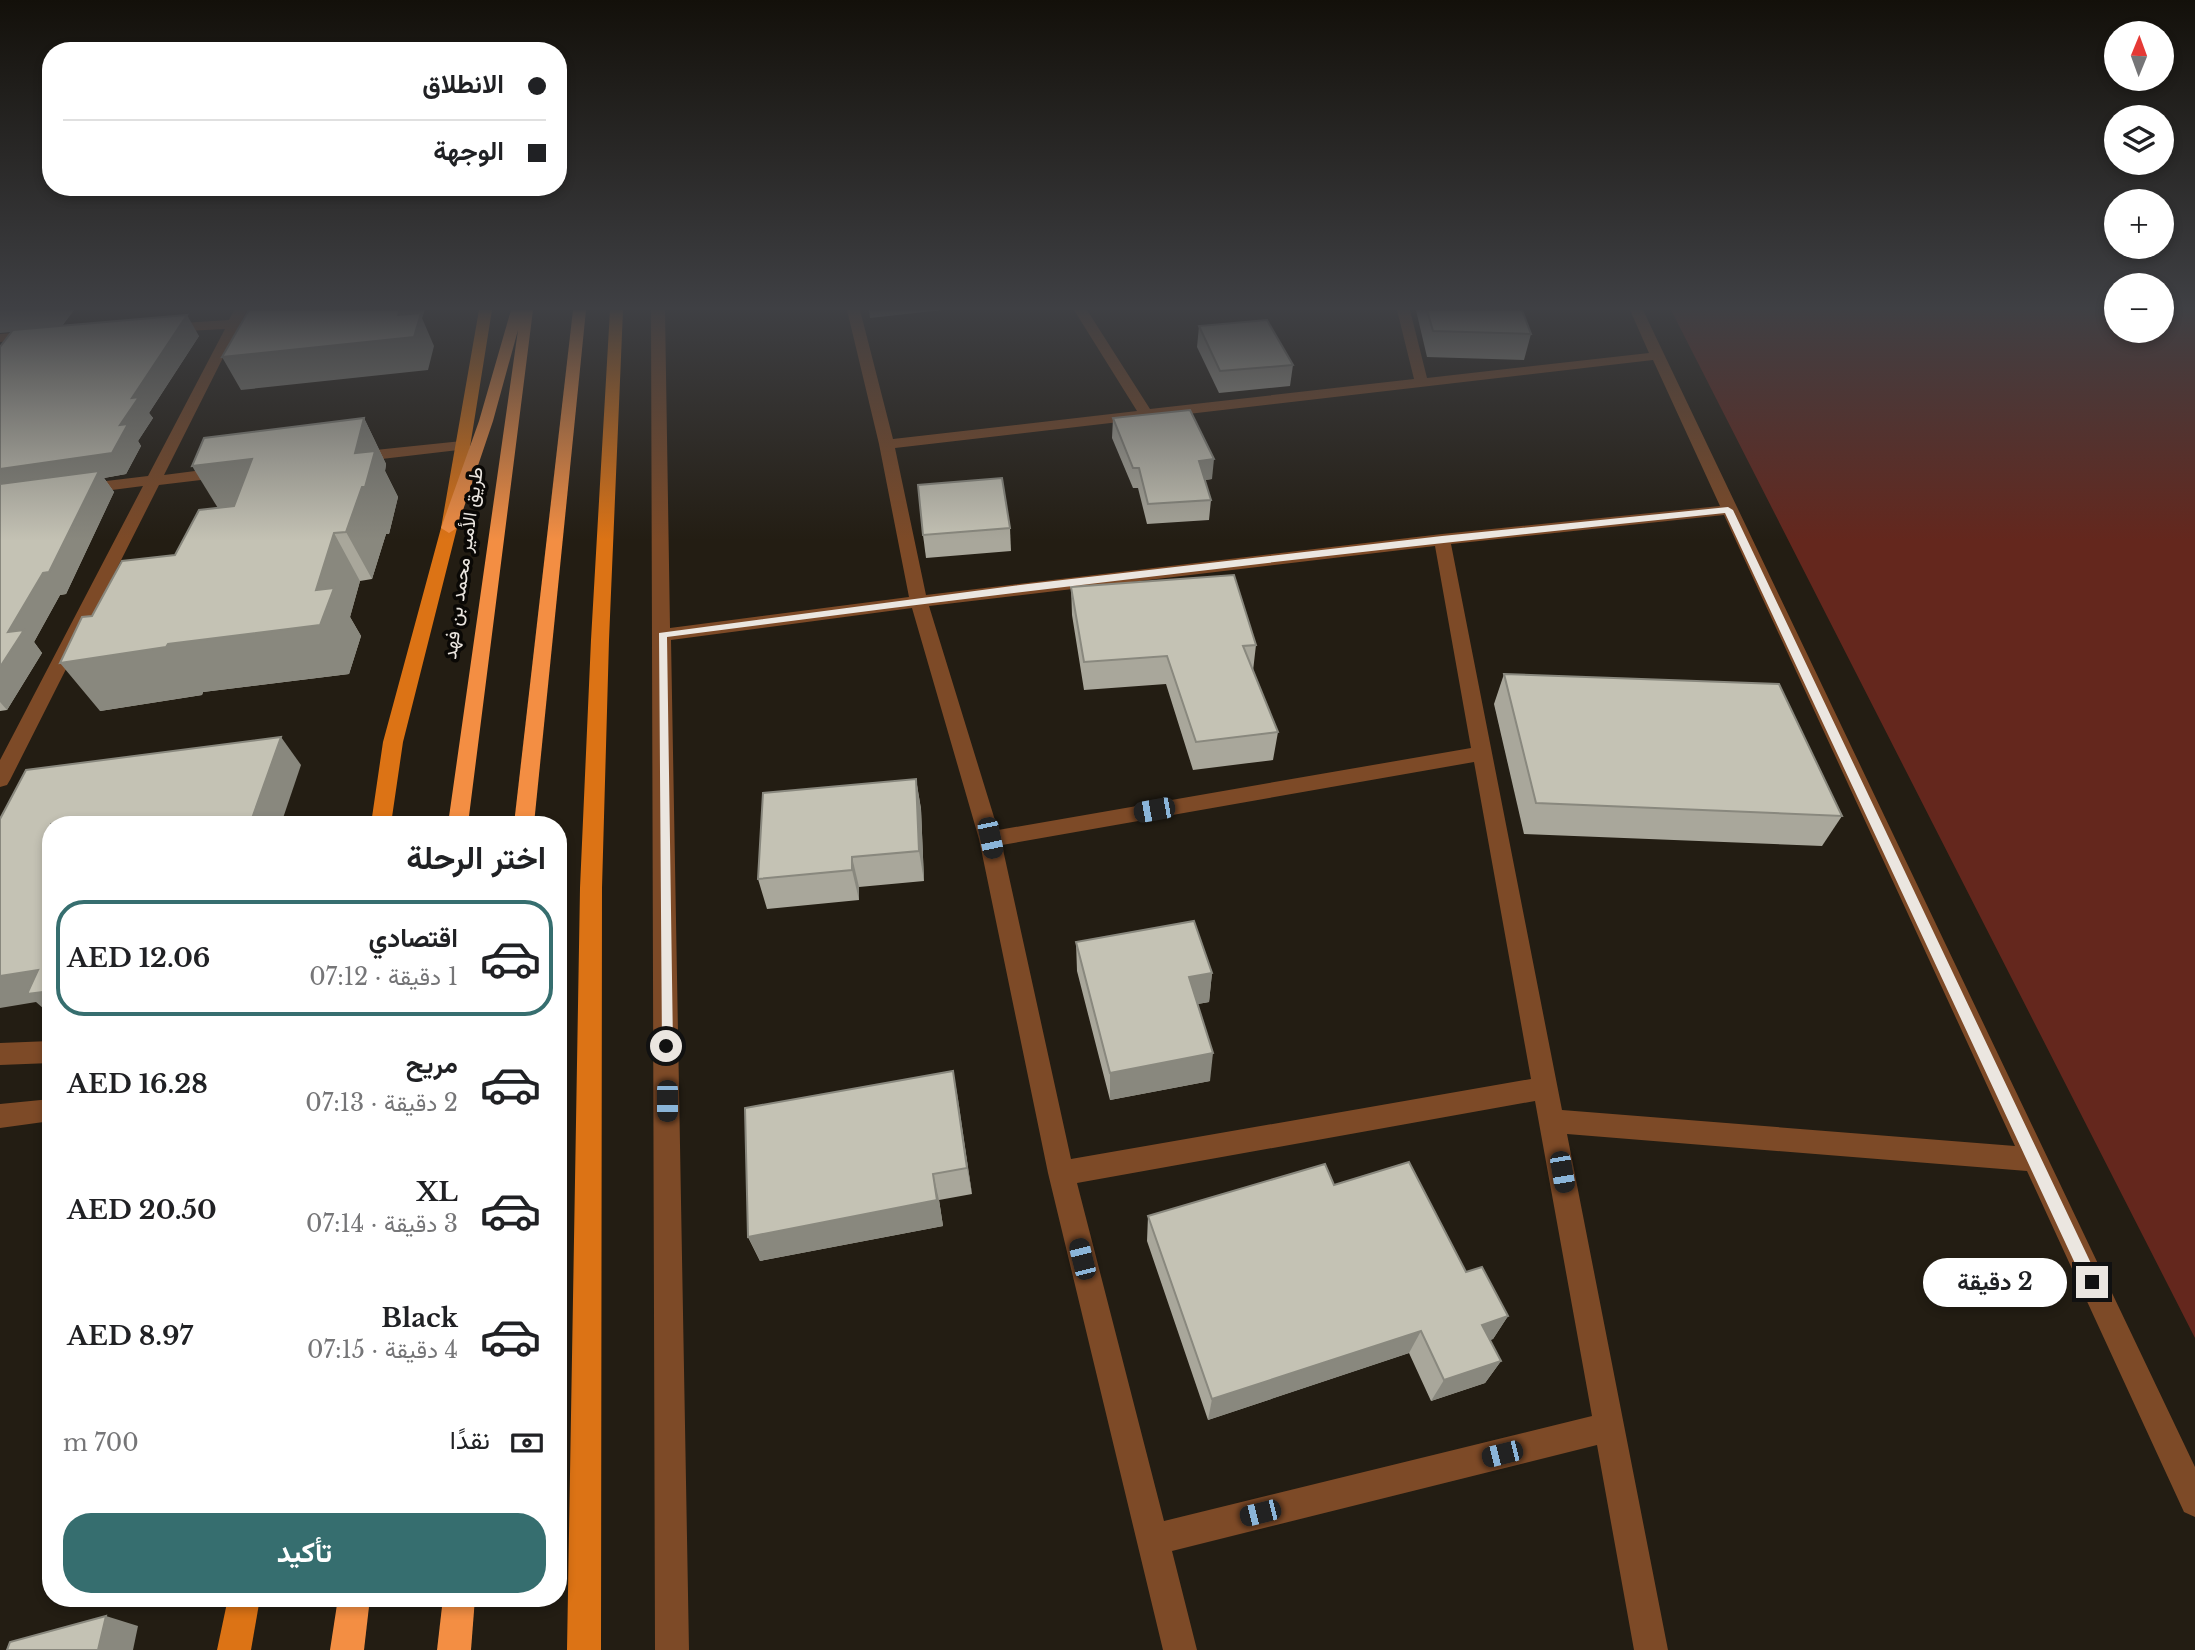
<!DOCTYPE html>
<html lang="ar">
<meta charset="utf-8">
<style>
body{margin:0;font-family:"Libre Baskerville",Vazirmatn,serif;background:#f2f2f2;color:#202124;direction:rtl;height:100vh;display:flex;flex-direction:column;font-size:26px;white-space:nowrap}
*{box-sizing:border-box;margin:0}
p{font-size:23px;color:#757577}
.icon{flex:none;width:38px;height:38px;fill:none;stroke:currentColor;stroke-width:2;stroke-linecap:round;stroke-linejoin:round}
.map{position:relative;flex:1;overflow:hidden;direction:ltr}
.details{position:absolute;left:42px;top:816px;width:525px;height:791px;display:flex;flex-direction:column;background:#fff;border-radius:28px;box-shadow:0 4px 10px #0003;direction:rtl}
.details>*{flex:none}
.banner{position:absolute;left:42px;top:42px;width:525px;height:154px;border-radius:28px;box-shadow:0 4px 10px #0003;direction:rtl;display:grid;align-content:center;height:154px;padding:0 21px;background:#fff}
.needle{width:46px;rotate:1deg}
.fabs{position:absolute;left:2104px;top:21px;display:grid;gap:14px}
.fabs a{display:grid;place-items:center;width:70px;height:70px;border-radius:50%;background:#fff;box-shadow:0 4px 10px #0003;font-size:35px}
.end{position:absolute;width:32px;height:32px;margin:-16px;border:9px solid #ebe6e0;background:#111;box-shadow:0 0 0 4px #111}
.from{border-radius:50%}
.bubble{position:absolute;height:49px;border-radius:24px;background:#fff;box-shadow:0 4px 10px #0003;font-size:23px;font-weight:700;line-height:49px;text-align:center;direction:rtl}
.car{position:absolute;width:21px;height:42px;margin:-21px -10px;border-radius:9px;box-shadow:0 0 5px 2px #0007;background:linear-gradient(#222 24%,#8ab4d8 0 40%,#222 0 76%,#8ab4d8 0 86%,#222 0)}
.banner b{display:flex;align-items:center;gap:24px;height:66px;font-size:26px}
.banner b+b{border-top:2px solid #e0e0e0}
.banner i{width:18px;height:18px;background:#202124}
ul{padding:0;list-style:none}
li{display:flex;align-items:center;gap:21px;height:116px;margin:0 14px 10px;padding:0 7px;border:4px solid transparent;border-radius:28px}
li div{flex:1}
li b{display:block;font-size:26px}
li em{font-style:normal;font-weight:700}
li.selected{border-color:#366e6f}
li>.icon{width:63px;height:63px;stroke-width:1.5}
h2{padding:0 21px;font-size:32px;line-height:84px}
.pay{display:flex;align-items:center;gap:18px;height:77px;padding:0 21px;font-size:26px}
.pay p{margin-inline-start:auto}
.cta{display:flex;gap:14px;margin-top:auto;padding:14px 21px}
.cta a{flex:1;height:80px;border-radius:28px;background:#366e6f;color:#fff;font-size:28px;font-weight:700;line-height:80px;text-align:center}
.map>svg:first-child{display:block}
</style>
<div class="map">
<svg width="2195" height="1650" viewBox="0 0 2195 1650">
<rect width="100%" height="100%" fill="#231d13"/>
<polygon fill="#64271d" points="1671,310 2116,310 2116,331 2161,331 2161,310 2195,310 2195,1338"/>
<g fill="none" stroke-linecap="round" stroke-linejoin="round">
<g fill="#7d4a27" fill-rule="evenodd">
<polygon points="234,310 247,310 164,475 226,467 234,472 226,477 159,485 10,780 7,785 0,787 0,760 143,486 81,494 73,489 81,484 148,476 225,329 167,332 160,328 167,324 229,320"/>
<path d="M651 310H665L670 628 909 597 879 444 847 310H860L893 439 1137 411 1074 310H1087L1150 409 1414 379 1397 310H1410L1427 378 1649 353 1630 310H1643L2195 1467V1517L2184 1512 2027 1171 1567 1134 1668 1650H1634L1597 1445 1172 1551 1197 1650H1163L1048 1173 979 839 912 608 671 640 689 1650H655ZM1653 360 1720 506 1442 534 926 595 895 448ZM1724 515 2015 1146 1562 1110 1451 544ZM1435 546 1471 748 998 830 929 606ZM1474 762 1531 1079 1071 1159 1002 845ZM1535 1101 1592 1416 1164 1521 1077 1183Z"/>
<polygon points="37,331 44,335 42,338 0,342 0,334"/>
<polygon points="462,441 467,443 470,446 467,449 356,462 348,457 356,452"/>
<polygon points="51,1041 51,1063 0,1065 0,1043"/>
<polygon points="51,1099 51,1121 0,1128 0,1104"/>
</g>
<g fill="#dc7315" fill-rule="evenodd">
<polygon points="479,310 492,310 457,528 403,742 391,824 371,824 383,742 441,528"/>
<polygon points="610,310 623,310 609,640 602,888 601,1650 567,1650 580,888 591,640"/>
<polygon points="228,1598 260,1598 251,1650 217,1650"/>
</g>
<g fill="#f38e43" fill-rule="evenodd">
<polygon points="511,310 533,310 468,824 448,824 518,330 493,421 457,528 449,533 441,528 479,421"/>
<polygon points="573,310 586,310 534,824 514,824"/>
<polygon points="338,1598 370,1598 364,1650 330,1650"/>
<polygon points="443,1598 475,1598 471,1650 437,1650"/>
</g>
</g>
<g fill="#a9a79b">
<polygon points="0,310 74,310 62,326 199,336 149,413 153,418 138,441 141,446 126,474 104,478 114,492 66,594 60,595 34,642 42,653 7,710 0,711 0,347 11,332"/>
<polygon points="1416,310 1522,310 1531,334 1524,360 1427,357"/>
<polygon points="1199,326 1293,365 1290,386 1219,393 1197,347"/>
<polygon points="364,418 386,464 385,471 398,497 389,534 386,534 372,579 360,581 350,617 361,636 349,674 203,692 202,695 100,711 92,616 175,555 218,508"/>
<polygon points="1113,418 1212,479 1205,480 1211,500 1209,520 1147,524 1138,488 1133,488 1112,438"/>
<polygon points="1010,528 1011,551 926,558 923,535"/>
<polygon points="1071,587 1256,645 1253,671 1278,732 1273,760 1193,770 1166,684 1084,690 1072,615"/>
<polygon points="1504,674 1842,816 1822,846 1524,834 1494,704"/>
<polygon points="916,779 921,809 924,881 859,887 859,900 767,909 758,879"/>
<polygon points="1076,942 1212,973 1209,1002 1198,1004 1210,1081 1110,1100 1077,971"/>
<polygon points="953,1071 972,1194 939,1200 943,1226 760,1261 748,1237"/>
<polygon points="1334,1185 1466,1272 1508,1316 1493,1339 1490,1340 1501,1361 1485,1383 1431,1401 1409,1353 1208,1420 1147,1241 1148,1216"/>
</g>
<g fill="#89887e">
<polygon points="5,310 74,310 60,328 0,333 0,311"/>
<polygon points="400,310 425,310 422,318 434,346 428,370 241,390 222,357 398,315"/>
<polygon points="869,310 942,310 870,318"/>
<polygon points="187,315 199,336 149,413 153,418 138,441 141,446 126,474 104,478 114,492 66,594 60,595 34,642 42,653 7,710 0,702 0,667 8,632 0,493 0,469 120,425 132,398"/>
<polygon points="364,418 386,464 385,471 398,497 389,534 386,534 372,579 346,532 362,487 355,453"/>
<polygon points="252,459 279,506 221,513 192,466"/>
<polygon points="1214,459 1212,479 1198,481 1199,461"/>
<polygon points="334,533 360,581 350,617 361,636 349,674 203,692 202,695 100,711 60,663 168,644 316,590"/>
<polygon points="281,737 301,765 281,824 250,824"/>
<polygon points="916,779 921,809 924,881 919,851"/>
<polygon points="852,857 859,887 859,900 852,870"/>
<polygon points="38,970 51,981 51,1015 36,1002 0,1008 0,976"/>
<polygon points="1212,973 1209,1002 1186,1006 1189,977"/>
<polygon points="1213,1053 1210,1081 1110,1100 1110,1073"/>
<polygon points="953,1071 958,1099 972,1194 967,1168"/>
<polygon points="933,1174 939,1200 943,1226 760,1261 748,1237"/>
<polygon points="1508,1316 1493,1339 1468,1347 1482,1325"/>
<polygon points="1421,1331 1409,1353 1208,1420 1212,1399"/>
<polygon points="1501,1361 1485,1383 1431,1401 1444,1380"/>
<polygon points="106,1616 138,1626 133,1650 98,1650"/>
</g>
<g fill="#c4c2b4" stroke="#89887e" stroke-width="2">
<polygon points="249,310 400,310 398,315 421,313 414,337 222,357"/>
<polygon points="1427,310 1522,310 1531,334 1433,331"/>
<polygon points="187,315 132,398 139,397 120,425 128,424 112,453 0,469 0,347 13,330"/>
<polygon points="1267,320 1293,365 1220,371 1199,326"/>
<polygon points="1190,410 1214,459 1199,461 1211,500 1148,504 1139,468 1133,468 1113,418"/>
<polygon points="364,418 355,453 375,451 365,487 362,487 346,532 334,533 316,590 334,588 320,625 168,644 166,647 60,663 82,617 92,616 122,561 175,555 199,510 234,506 252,459 192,466 204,438"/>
<polygon points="99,471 49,572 43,573 8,632 24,630 0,667 0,484"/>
<polygon points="1002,478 1010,528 923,535 918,485"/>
<polygon points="1234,575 1256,645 1243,646 1278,732 1196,742 1167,656 1084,662 1071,587"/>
<polygon points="1504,674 1779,684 1842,816 1536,803"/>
<polygon points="281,737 250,824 51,824 51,991 27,994 38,970 0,976 0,819 26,770"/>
<polygon points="916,779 919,851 852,857 852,870 758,879 763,793"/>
<polygon points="1194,921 1212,973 1189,977 1213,1053 1110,1073 1076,942"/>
<polygon points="953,1071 967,1168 933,1174 937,1200 748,1237 745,1108"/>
<polygon points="1409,1162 1466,1272 1482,1267 1508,1316 1482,1325 1501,1361 1444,1380 1421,1331 1212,1399 1148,1216 1325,1164 1334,1185"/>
<polygon points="106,1616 98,1650 7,1650 10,1642"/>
</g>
<linearGradient id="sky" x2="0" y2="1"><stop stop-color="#13100a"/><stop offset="0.57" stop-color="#3f4044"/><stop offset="1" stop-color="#3f4044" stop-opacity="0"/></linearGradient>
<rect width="2195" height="541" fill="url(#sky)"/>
<path fill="#ebe6e0" d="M1728 507 1733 510 2097 1276 2099 1282 2097 1287 2092 1289 2086 1287 1725 513C1372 549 1020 591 667 637L673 1046 666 1052 662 1050 659 633 1028 584 1442 536Z"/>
<g text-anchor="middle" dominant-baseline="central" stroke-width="7" stroke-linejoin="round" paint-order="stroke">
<g font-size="19" fill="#ebe6e0" stroke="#0a0805">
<text transform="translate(463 563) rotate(-82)">طريق الأمير محمد بن فهد</text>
</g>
</g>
</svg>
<div class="fabs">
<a><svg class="needle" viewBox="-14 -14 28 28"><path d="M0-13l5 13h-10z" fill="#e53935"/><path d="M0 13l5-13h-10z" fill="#757577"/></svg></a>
<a><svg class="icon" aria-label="layers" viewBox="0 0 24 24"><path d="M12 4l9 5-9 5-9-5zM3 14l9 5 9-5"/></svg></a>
<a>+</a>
<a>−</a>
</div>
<i class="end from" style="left:666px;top:1046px"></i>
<i class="end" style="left:2092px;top:1282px"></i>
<div class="bubble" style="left:1923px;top:1258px;width:144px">2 دقيقة</div>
<i class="car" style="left:1154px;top:810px;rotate:260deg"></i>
<i class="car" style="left:990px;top:838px;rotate:168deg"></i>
<i class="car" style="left:667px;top:1101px;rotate:180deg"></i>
<i class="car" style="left:1562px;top:1172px;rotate:170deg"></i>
<i class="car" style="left:1082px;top:1259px;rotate:346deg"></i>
<i class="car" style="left:1502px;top:1454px;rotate:256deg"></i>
<i class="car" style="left:1260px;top:1513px;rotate:256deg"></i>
<div class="banner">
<b><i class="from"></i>الانطلاق</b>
<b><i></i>الوجهة</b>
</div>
<section class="details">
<h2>اختر الرحلة</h2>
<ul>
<li class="selected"><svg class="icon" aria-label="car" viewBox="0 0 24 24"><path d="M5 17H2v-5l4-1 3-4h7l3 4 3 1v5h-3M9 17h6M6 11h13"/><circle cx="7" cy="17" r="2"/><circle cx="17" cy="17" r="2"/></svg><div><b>اقتصادي</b><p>1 دقيقة · 07:12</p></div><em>AED 12.06</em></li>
<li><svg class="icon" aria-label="car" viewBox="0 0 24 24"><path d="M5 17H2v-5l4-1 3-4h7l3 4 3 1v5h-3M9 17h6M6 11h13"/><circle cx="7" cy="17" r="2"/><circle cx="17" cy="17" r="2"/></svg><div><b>مريح</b><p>2 دقيقة · 07:13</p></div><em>AED 16.28</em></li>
<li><svg class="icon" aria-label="car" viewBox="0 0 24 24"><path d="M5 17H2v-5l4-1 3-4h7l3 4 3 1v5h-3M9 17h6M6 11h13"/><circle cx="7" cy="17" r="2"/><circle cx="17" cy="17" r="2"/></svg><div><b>XL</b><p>3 دقيقة · 07:14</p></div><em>AED 20.50</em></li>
<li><svg class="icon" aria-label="car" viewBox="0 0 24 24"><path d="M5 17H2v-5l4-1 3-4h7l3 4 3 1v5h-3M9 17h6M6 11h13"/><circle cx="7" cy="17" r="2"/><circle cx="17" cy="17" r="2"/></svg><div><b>Black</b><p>4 دقيقة · 07:15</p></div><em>AED 8.97</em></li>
</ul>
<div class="pay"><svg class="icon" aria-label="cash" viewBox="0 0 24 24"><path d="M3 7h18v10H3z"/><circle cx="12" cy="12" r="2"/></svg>نقدًا<p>700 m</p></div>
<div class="cta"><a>تأكيد</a></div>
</section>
</div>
